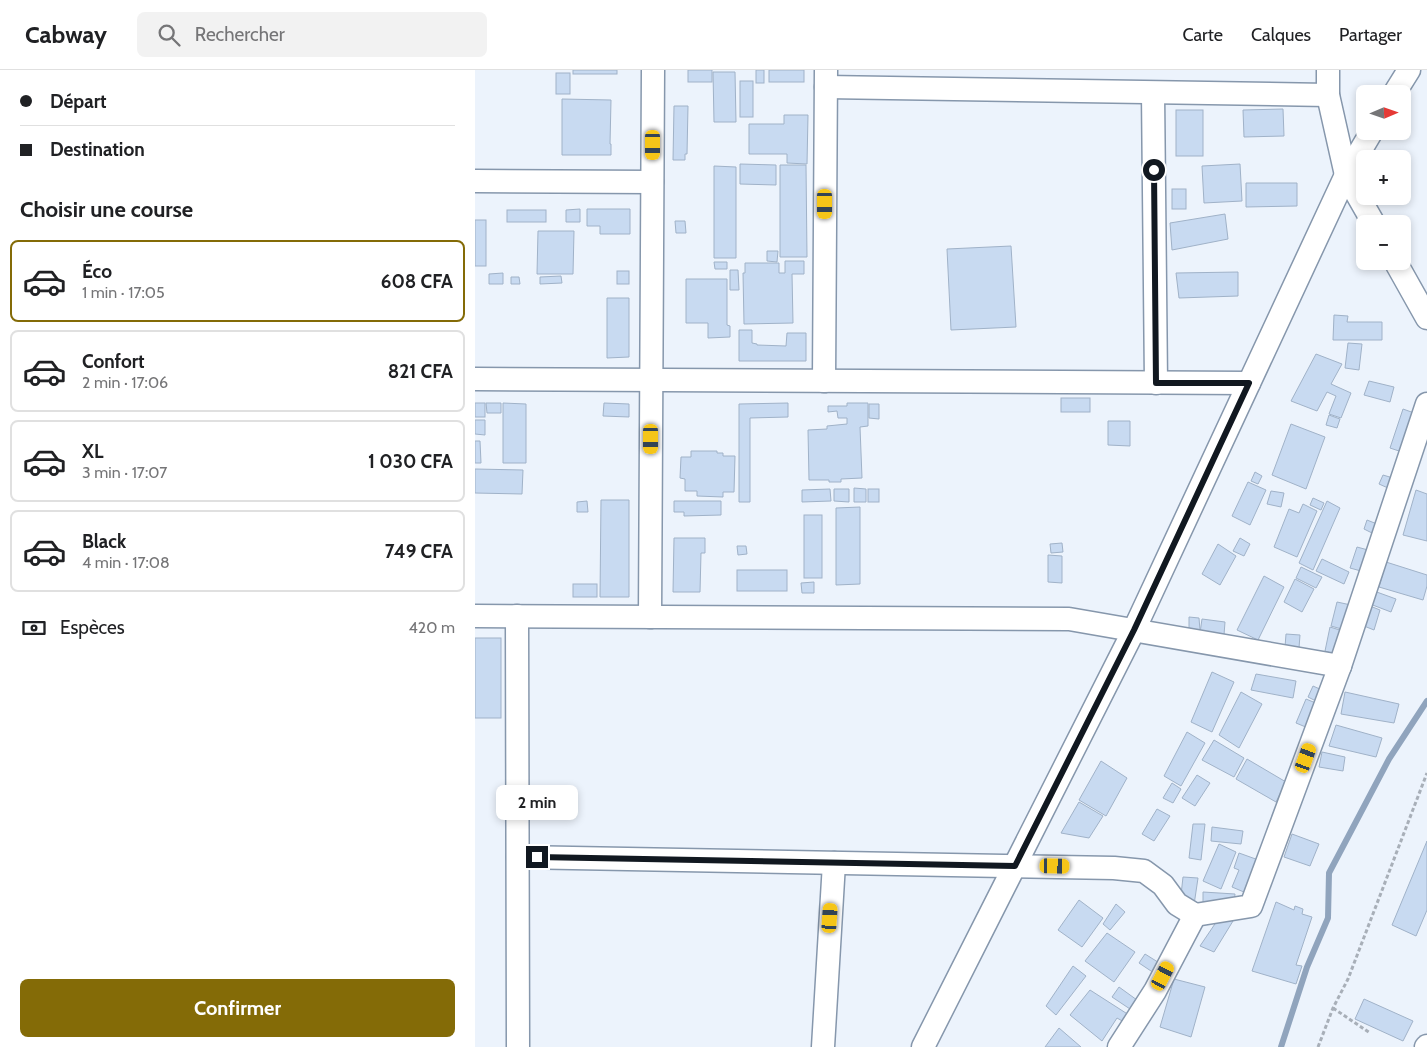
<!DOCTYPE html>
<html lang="fr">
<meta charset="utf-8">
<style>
body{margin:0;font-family:Cabin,sans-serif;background:#f2f2f2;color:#202124;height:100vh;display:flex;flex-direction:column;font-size:19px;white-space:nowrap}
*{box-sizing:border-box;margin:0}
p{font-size:16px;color:#757577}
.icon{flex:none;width:28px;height:28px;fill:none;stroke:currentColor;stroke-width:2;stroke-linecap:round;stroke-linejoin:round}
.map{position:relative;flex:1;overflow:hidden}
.side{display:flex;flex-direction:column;background:#fff;width:475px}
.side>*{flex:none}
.guide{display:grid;align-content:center;height:110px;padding:0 20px;background:#fff}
.needle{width:32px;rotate:88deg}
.controls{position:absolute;left:881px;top:15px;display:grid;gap:10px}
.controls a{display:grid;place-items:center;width:55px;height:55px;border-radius:8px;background:#fff;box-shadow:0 2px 8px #0003;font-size:25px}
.end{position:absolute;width:22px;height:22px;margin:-11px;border:6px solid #111820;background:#fff;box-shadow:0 0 0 2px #fff}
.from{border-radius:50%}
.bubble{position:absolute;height:35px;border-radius:8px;background:#fff;box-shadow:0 2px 8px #0003;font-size:16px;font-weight:700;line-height:35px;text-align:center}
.car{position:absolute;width:15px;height:30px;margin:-15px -8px;border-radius:6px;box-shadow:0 0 4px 1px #0007;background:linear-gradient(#f5c518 24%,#345 0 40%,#f5c518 0 76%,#345 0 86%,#f5c518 0)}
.guide b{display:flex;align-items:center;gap:18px;height:48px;font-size:19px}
.guide b+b{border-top:1px solid #e0e0e0}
.guide i{width:12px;height:12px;background:#202124}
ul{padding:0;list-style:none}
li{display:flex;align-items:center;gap:15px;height:82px;margin:0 10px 8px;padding:0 10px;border:2px solid #e0e0e0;border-radius:8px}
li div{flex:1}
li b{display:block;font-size:19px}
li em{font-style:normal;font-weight:700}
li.current{border-color:#846b07}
li>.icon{width:45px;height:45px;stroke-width:1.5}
h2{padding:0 20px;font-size:22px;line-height:60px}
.pay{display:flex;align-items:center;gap:12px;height:55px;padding:0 20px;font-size:19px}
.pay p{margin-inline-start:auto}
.primary-button{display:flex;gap:10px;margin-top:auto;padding:10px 20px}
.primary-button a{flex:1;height:58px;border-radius:8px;background:#846b07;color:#fff;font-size:20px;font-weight:700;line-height:58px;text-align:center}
header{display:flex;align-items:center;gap:30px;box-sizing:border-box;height:70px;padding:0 25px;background:#fff;border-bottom:1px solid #e0e0e0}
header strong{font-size:24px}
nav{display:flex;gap:28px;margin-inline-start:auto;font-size:18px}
.search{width:350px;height:45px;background:#f2f2f2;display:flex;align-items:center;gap:12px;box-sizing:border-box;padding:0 18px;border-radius:8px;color:#757577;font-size:19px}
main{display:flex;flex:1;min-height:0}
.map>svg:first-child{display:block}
</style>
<header>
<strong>Cabway</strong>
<div class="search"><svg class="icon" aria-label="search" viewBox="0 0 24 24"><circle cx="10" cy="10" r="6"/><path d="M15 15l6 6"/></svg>Rechercher</div>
<nav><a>Carte</a><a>Calques</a><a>Partager</a></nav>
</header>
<main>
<section class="side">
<div class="guide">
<b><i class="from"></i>Départ</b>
<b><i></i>Destination</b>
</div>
<h2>Choisir une course</h2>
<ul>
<li class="current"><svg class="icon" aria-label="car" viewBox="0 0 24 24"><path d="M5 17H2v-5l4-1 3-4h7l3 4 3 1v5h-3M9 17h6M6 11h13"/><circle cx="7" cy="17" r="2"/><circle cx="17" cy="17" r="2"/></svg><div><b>Éco</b><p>1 min · 17:05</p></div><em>608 CFA</em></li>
<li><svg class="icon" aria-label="car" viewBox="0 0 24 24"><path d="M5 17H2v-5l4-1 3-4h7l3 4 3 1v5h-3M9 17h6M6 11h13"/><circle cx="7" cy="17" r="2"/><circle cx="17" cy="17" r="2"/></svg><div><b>Confort</b><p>2 min · 17:06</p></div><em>821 CFA</em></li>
<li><svg class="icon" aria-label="car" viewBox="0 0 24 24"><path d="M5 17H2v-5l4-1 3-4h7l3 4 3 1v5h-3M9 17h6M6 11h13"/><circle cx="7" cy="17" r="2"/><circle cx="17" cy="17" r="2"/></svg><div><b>XL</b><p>3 min · 17:07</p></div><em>1 030 CFA</em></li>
<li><svg class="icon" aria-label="car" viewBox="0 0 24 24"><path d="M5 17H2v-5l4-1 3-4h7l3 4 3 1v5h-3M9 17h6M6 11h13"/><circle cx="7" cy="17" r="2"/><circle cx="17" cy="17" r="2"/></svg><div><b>Black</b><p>4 min · 17:08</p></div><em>749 CFA</em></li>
</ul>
<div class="pay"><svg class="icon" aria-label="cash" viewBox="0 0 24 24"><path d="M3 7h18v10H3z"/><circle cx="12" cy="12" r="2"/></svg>Espèces<p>420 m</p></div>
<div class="primary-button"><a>Confirmer</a></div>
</section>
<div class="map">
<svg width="952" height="977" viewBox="0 0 952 977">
<rect width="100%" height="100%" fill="#ecf3fc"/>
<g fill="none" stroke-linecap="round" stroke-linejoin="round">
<polyline stroke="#90a4bd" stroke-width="6" points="806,977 832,897 853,848 854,803 914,689 952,631"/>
</g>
<g fill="#c8daf1" stroke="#a0b2c8">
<rect x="98" y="0" width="44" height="4"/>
<rect x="213" y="0" width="24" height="12"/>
<rect x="281" y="0" width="8" height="13"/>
<rect x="294" y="0" width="35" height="12"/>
<polygon points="238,2 260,2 261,52 239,52"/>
<rect x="81" y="3" width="14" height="21"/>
<rect x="265" y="11" width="13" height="36"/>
<polygon points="87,29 136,30 135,74 136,74 136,85 87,85"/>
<polygon points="199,36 213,36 212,84 210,84 210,90 198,90"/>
<polygon points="808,39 809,66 769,67 768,40"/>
<rect x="701" y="40" width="27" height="46"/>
<polygon points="309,45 333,45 332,94 312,93 312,84 274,84 274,54 309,54"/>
<polygon points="265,94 301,95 301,115 265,114"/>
<polygon points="765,94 767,131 729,133 727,96"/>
<polygon points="305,95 331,95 332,187 305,187"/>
<polygon points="239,96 261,97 261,188 239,188"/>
<polygon points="771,113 822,113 822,136 771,137"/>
<rect x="697" y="119" width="14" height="20"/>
<polygon points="105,139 105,152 91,152 91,140"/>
<polygon points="112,139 155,139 155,164 125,164 125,156 112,156"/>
<rect x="32" y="140" width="39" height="12"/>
<polygon points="750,144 753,169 697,180 695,153"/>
<rect x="0" y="150" width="11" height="46"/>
<polygon points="200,151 210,151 211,163 201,163"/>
<polygon points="63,161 99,161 98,204 62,204"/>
<polygon points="536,176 541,257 476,260 472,179"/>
<polygon points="292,181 303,181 302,192 292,191"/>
<polygon points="310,191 329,191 329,204 317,204 318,253 269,254 268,203 270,203 270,193 304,193 304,203 310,203"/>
<polygon points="239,192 252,192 252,199 240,199"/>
<polygon points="255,200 263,200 264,220 255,220"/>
<rect x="142" y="201" width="12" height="13"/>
<polygon points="763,202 763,226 704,228 701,203"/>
<polygon points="28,203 28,214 14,214 14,204"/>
<polygon points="86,206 87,213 65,214 65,207"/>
<polygon points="36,207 44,207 45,214 36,214"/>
<polygon points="211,209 252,209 252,255 255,256 255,267 233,268 233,253 211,253"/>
<polygon points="132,228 154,228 154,287 132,288"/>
<polygon points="859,245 873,246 872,252 907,252 907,270 858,270"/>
<polygon points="264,260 277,260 277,273 282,274 282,275 311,276 312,263 331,263 331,291 264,291"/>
<polygon points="873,273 887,274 884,300 870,298"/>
<polygon points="841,284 867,294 856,314 876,323 866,348 854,344 861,326 852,322 842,341 816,331"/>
<polygon points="894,311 919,317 915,332 889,325"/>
<rect x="586" y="328" width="29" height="14"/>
<rect x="0" y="333" width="10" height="14"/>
<polygon points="11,333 26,333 26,343 12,343"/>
<polygon points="28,333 51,334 51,393 28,393"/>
<polygon points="129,333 154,334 154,347 128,346"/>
<polygon points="313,333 313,347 275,348 275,432 264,432 264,334"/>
<polygon points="372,333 393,333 393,356 385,357 387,408 366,409 366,412 354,412 354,410 334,410 333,360 352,359 352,356 372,354 372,348 363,348 362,341 353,342 353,336 372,336"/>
<polygon points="394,334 404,334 404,349 394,348"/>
<polygon points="928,339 942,344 927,382 915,378"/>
<polygon points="854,345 865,349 862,358 851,355"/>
<polygon points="0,350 10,350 10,365 0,364"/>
<polygon points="633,351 655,351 655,376 633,375"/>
<polygon points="816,354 850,367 831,419 797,405"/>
<polygon points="0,371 5,371 6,393 0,393"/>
<polygon points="216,381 242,381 242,383 248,383 248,386 260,386 259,422 248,422 248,427 222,426 222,421 210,421 210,409 205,408 206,387 216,387"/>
<polygon points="0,399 48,400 47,424 0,423"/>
<polygon points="780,402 787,406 783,414 776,411"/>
<polygon points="908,405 918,408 913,418 904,414"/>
<polygon points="773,412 791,420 775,455 757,446"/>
<polygon points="379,418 391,419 391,432 379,432"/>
<polygon points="355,419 356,431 327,432 327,420"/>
<polygon points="359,419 374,419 374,432 359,431"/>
<rect x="393" y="419" width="11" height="13"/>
<polygon points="941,420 952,424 952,471 928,465"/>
<polygon points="796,421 809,423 806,437 792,434"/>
<polygon points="838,428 849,433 846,440 835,435"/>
<polygon points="126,430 154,430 154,527 125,527"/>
<polygon points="112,431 113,442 102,442 102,432"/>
<polygon points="199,431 246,431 246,445 209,446 209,442 199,442"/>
<polygon points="852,431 865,438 838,500 824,493"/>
<polygon points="828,434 842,441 822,487 799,477 814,439 824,443"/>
<polygon points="385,437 385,514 361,515 361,438"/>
<rect x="329" y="445" width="18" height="63"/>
<polygon points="892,450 902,454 899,464 889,459"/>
<polygon points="199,468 230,468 230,483 226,483 225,522 198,522"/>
<polygon points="765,468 775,474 769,486 758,481"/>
<polygon points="587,473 588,482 576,483 575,474"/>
<polygon points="743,474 761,486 745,515 727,504"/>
<polygon points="262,476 271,476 272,484 263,485"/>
<polygon points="882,477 893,480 886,501 875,498"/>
<polygon points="573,485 587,486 587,513 573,512"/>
<polygon points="847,489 874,502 869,514 841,501"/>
<polygon points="911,492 952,505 952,516 948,530 904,517"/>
<polygon points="826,497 847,507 841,518 821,508"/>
<rect x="262" y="500" width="50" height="21"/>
<polygon points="789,506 809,517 783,570 762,560"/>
<polygon points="820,509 839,519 827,542 809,532"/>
<polygon points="339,512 339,523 327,523 326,513"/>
<rect x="98" y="514" width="24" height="13"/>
<polygon points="899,521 921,529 916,542 895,534"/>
<polygon points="862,532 876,535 870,560 856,556"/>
<polygon points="895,536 905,540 899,560 889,556"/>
<polygon points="714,547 724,548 725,560 714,560"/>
<polygon points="727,549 750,552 749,565 725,563"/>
<polygon points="855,557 868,561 862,585 850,581"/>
<polygon points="811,564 825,565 824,578 810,577"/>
<rect x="0" y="568" width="26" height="80"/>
<polygon points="737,602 759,612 737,662 716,652"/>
<polygon points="781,604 821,611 818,628 776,620"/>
<polygon points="838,616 847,620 841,631 833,627"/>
<polygon points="766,622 787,634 764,678 744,665"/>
<polygon points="870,622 924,634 919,653 866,644"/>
<polygon points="831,629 848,636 838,660 821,653"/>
<polygon points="861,655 907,668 901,687 854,676"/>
<polygon points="712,662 730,673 706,716 689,706"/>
<polygon points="739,670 769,688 759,707 727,690"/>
<polygon points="847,682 870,687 868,701 844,697"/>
<polygon points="772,689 811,712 801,732 761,709"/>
<polygon points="626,691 652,708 631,746 604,730"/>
<polygon points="722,705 735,713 720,736 707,728"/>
<polygon points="697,713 706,719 698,733 688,728"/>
<polygon points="604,732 628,746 614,768 586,763"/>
<polygon points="682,739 695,746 679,771 667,764"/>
<polygon points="718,754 730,754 726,790 714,788"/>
<polygon points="737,757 768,761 766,774 736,771"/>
<polygon points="817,764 844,774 835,796 809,787"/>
<polygon points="952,771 952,840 941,866 917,855"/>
<polygon points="744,774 761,782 746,819 728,811"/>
<polygon points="764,783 789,792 776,825 757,817 764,800 759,798"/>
<polygon points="708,807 723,808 719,835 705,834"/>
<polygon points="728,822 760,824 759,835 728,834"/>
<polygon points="604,830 628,848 607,877 583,860"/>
<polygon points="801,832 819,840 820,836 828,839 827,844 837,847 821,895 827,896 821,914 777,901"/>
<polygon points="641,834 650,842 635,860 628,854"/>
<polygon points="746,845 758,851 739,882 725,876"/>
<polygon points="632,863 660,882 639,912 610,891"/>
<polygon points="670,884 686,894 679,903 664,893"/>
<polygon points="598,896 611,906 581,945 571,936"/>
<polygon points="699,909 730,917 716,967 685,957"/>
<polygon points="644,917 662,930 655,939 637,927"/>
<polygon points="615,920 654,945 649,952 642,948 627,971 595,945"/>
<polygon points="889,929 938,951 928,971 880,949"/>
<polygon points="584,958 606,977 570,977"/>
</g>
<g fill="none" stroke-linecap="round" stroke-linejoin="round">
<g stroke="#8697ac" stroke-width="25">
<g id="minor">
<polyline points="853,0 853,25 871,105 899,154"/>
<polyline points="351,17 853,25"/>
<polyline points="678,23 681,313"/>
<polyline points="919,24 934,0"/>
<polyline points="0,111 177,112"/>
<polyline points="920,191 952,248"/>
<polyline points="0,309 774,313"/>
<polyline points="349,311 351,0"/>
<polyline points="0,546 594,549 865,596"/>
<polyline points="42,546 43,977"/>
<polyline points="175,547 178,0"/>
<polyline points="43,787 639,798 669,801 688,815 702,834 720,845 776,836 865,596 952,334"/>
<polyline points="348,977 359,793"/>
<polyline points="448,977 659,560 871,105 897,61"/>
<polyline points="644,977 680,921 720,845"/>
<polyline points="951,977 952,976"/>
</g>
</g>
<g stroke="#a8afb8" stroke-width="3" stroke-dasharray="4 2.5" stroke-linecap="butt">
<polyline points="858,938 895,963"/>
<polyline points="843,977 858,938 873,909 952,703"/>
</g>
<use href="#minor" stroke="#fff" stroke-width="22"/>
</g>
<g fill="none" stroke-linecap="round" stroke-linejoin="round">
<polyline stroke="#111820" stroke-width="6" points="62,787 540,796 659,560 774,313 681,313 679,100"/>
</g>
</svg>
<div class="controls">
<a><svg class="needle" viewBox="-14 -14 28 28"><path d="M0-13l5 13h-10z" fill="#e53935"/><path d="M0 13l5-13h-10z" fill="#757577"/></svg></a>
<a>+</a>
<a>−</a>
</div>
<i class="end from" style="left:679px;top:100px"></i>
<i class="end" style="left:62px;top:787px"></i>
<div class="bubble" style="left:21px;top:715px;width:82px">2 min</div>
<i class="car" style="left:178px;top:75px;rotate:180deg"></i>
<i class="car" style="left:350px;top:134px;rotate:180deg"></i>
<i class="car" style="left:176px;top:369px;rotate:180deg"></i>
<i class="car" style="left:831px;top:688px;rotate:20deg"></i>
<i class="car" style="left:580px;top:796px;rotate:91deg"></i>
<i class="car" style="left:355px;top:848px;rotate:4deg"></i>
<i class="car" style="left:688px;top:906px;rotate:28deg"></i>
</div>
</main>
